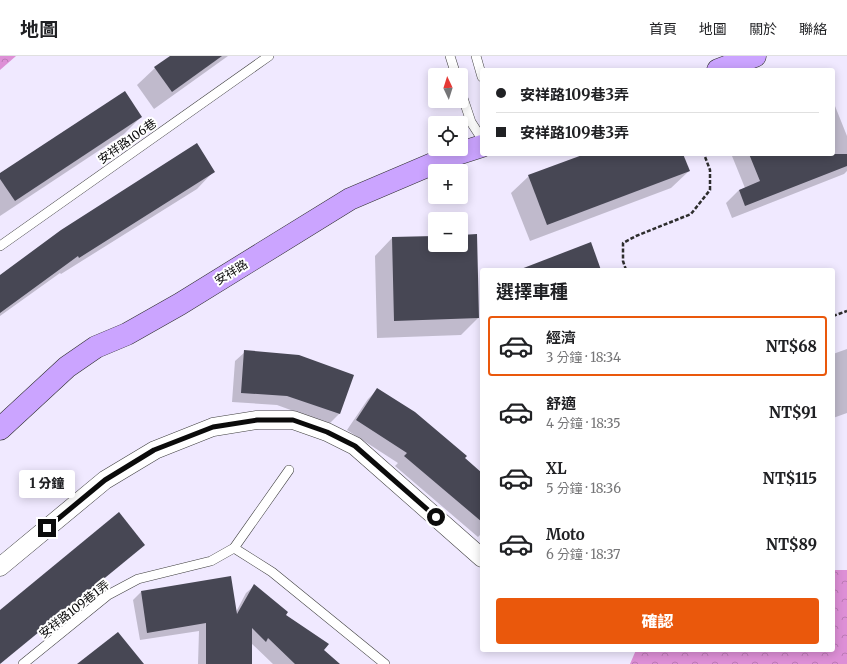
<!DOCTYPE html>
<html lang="zh-TW">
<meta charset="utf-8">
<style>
body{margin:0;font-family:Merriweather,"Noto Sans TC",serif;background:#f2f2f2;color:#202124;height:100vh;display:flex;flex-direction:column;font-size:15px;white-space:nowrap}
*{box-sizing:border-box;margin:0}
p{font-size:13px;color:#757577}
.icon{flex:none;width:22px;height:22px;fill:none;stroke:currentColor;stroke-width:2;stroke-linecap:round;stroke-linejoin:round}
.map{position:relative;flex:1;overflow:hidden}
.details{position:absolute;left:480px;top:212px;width:355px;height:384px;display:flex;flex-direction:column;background:#fff;border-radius:4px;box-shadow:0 2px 10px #0003}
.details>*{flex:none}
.top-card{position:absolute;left:480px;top:12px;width:355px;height:88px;border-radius:4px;box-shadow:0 2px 10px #0003;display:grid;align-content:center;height:88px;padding:0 16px;background:#fff}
.needle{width:26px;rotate:356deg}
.fabs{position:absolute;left:428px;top:12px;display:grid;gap:8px}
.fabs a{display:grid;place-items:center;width:40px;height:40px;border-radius:4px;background:#fff;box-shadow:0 2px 10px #0003;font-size:20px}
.end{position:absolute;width:18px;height:18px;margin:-9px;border:5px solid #0b0b0b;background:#fff;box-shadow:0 0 0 2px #fff}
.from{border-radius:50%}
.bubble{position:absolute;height:28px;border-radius:4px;background:#fff;box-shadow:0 2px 10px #0003;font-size:13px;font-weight:800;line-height:28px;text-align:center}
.top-card b{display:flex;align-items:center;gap:14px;height:38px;font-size:15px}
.top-card b+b{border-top:1px solid #e0e0e0}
.top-card i{width:10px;height:10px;background:#202124}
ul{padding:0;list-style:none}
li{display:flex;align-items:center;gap:12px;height:60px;margin:0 8px 6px;padding:0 8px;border:2px solid transparent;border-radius:4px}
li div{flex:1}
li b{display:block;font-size:15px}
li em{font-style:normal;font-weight:800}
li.selected{border-color:#ea580c}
li>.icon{width:36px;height:36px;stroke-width:1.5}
h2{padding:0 16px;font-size:18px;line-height:48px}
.button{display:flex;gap:8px;margin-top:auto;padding:8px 16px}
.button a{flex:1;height:46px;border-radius:4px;background:#ea580c;color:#fff;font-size:16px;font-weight:800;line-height:46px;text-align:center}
header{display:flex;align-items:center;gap:24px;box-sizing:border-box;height:56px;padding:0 20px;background:#fff;border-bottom:1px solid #e0e0e0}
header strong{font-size:19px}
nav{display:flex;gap:22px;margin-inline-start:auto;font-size:14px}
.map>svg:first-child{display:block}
</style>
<header>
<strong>地圖</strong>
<nav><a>首頁</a><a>地圖</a><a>關於</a><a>聯絡</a></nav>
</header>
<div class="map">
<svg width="847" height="608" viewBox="0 0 847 608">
<defs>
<pattern id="forest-crowns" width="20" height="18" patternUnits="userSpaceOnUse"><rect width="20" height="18" fill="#dd8fd6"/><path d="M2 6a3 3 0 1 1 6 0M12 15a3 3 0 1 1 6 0" fill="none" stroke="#bc7ab6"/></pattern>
</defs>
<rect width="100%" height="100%" fill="#f0e9ff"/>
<g fill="url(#forest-crowns)">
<polygon points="0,0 16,0 0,14"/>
<polygon points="833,514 847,514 847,608 630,608 636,594 833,594"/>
</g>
<g fill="#0003">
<polygon points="171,0 228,0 154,53 137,29 155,12"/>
<polygon points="833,45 847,80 847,115 844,118 732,162 726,147 739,134 745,132 732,100 734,98 833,98"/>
<polygon points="141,61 124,78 0,160 0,118"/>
<polygon points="587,98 682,98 689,115 671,132 530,185 511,137 529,120"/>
<polygon points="214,115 197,133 61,218 60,217 0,260 0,220"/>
<polygon points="476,179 478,262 461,279 377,282 375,200 392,182 435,181 435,189 461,189 461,180"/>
<polygon points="847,293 847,357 833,362 833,298"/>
<polygon points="245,296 353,319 339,358 329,368 277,349 232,346 235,305"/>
<polygon points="378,333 482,418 482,477 478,481 395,410 398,407 347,374 368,343"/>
<polygon points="254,530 338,608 273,608 251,587 251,608 198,608 199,575 140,584 133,544 141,536 236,556 246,537"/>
</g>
<g fill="#474754">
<polygon points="170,0 222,0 172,36 154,11"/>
<polygon points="125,35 142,61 15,145 0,123 0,117"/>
<polygon points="197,87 215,116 79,202 78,200 0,257 0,219 61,174"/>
<polygon points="585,98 683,98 690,115 547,169 528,119"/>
<polygon points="749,98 847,98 847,110 745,150 739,134 760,125"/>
<polygon points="477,178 479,262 394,265 392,181 435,180 435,189 461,189 461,179"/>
<polygon points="591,186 601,214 521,214 521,213"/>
<polygon points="244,294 299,299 354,319 340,358 287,340 241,337"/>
<polygon points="377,332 415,356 467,400 465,402 482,417 482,466 404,400 407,397 356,364"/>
<polygon points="119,456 145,489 0,608 0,554"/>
<polygon points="231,520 237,558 254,528 288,556 286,559 329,588 324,594 340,608 295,608 268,582 266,586 252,572 252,608 206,608 206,567 147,577 141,535"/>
<polygon points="118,576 144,608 77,608"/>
</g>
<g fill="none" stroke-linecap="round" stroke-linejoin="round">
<g stroke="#3e3e3e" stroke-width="10">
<g id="lane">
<polyline points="450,0 456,19"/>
<polyline points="476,0 482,21"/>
<polyline points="461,36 471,66 482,83"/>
<polyline points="0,190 269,0"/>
<polyline points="234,492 272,516 385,608"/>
<polyline points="23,608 108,539 138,523 211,505 234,492 289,414"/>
</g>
</g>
<g stroke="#3e3e3e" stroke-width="19">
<polyline id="street" points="0,511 105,424 155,394 213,371 257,364 293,364 327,376 355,390 482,502"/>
</g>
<g stroke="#2d2d2d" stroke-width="23">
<g id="secondary">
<polyline points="718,14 755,0"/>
<polyline points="0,373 67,311 96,291 127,278 180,248 350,143 451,100 482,90"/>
</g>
</g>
<g stroke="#2d2d2d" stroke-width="2.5" stroke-dasharray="4 2" stroke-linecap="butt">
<polyline points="626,214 623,205 623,187 636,180 691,158 710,134 710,114 704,98"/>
<polyline points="833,260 847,255"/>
</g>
<use href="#lane" stroke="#fff" stroke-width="9"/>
<use href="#street" stroke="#fff" stroke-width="18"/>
<use href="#secondary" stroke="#cba4ff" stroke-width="22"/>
</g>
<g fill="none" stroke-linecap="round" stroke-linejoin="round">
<polyline stroke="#0b0b0b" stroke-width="5" points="47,472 105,424 154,394 213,371 257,364 293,364 327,376 355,390 436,461"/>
</g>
<g text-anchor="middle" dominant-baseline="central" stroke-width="4" stroke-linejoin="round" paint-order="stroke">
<g font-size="12" fill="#0b0b0b" stroke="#fff">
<text transform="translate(127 85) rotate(-35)">安祥路106巷</text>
<text transform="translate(231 216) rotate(-32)">安祥路</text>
<text transform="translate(74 553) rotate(-38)">安祥路109巷1弄</text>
</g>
</g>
</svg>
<div class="fabs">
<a><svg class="needle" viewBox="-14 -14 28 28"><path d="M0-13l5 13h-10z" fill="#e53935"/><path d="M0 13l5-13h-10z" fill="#757577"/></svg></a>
<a><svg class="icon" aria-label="locate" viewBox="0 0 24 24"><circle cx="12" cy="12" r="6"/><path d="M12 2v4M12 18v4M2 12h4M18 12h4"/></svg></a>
<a>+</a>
<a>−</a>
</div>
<i class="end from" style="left:436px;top:461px"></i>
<i class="end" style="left:47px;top:472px"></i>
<div class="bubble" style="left:19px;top:414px;width:56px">1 分鐘</div>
<div class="top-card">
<b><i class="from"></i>安祥路109巷3弄</b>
<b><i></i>安祥路109巷3弄</b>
</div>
<section class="details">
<h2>選擇車種</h2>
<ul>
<li class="selected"><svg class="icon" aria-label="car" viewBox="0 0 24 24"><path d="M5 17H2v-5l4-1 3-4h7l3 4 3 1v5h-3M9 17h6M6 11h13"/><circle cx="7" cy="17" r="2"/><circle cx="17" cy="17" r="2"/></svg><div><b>經濟</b><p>3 分鐘 · 18:34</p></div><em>NT$68</em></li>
<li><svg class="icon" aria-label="car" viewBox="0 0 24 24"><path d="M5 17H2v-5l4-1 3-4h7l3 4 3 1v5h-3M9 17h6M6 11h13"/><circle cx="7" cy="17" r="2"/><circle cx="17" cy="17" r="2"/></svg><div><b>舒適</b><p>4 分鐘 · 18:35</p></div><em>NT$91</em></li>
<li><svg class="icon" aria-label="car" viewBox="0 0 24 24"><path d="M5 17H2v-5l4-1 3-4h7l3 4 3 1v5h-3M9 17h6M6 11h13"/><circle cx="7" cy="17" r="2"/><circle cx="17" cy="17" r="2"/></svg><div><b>XL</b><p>5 分鐘 · 18:36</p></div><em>NT$115</em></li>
<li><svg class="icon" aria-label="car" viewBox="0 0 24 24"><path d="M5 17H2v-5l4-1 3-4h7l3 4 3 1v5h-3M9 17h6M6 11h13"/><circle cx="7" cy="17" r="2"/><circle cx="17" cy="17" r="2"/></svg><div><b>Moto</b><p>6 分鐘 · 18:37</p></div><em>NT$89</em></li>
</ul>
<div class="button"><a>確認</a></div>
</section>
</div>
